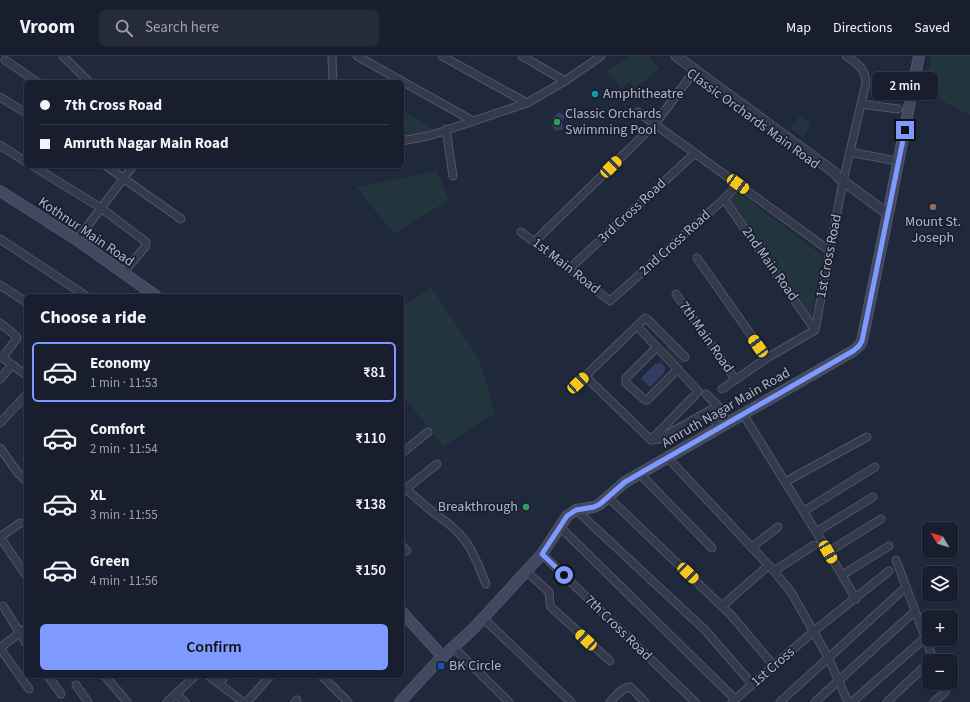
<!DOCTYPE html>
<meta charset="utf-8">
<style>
body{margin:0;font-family:"Source Sans 3",sans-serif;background:#252b39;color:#f1f3f6;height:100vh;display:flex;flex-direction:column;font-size:15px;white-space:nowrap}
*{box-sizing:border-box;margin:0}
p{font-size:13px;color:#9fa2aa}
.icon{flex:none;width:22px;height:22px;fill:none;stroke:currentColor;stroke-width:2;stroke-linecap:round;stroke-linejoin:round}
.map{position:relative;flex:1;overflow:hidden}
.sheet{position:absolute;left:24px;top:238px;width:380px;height:384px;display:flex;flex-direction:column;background:#181e2d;border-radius:6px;box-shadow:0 1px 3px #0004,0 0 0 1px #363c49}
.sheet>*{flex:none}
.hud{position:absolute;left:24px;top:24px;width:380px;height:88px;border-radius:6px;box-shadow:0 1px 3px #0004,0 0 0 1px #363c49;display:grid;align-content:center;height:88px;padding:0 16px;background:#181e2d}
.needle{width:26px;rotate:308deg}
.tools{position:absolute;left:922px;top:466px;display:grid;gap:8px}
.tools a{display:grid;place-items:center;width:36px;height:36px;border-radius:6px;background:#181e2d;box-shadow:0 1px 3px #0004,0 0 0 1px #363c49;font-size:20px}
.end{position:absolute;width:18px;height:18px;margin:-9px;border:5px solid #7e9afe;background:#111;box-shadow:0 0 0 2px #111}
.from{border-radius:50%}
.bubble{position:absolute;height:28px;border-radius:6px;background:#181e2d;box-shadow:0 1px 3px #0004,0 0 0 1px #363c49;font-size:13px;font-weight:600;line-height:28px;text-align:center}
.car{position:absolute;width:12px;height:24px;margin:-12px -6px;border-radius:5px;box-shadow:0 0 3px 1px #0007;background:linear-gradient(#f5c518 24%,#345 0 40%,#f5c518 0 76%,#345 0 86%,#f5c518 0)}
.hud b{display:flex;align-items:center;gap:14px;height:38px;font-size:15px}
.hud b+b{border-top:1px solid #363c49}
.hud i{width:10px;height:10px;background:#f1f3f6}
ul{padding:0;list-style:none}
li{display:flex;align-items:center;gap:12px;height:60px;margin:0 8px 6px;padding:0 8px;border:2px solid transparent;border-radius:6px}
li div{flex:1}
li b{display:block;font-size:15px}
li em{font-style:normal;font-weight:600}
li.selected{border-color:#7e9afe}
li>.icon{width:36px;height:36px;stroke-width:1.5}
h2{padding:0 16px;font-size:18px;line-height:48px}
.primary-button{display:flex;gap:8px;margin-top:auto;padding:8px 16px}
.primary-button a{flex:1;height:46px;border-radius:6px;background:#7e9afe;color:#111;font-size:16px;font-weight:600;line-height:46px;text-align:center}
header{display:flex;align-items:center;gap:24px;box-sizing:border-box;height:56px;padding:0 20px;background:#181e2d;border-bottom:1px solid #363c49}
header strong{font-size:19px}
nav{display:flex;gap:22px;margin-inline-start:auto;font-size:14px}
.search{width:280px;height:36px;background:#252b39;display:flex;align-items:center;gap:10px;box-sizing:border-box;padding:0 14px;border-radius:6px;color:#9fa2aa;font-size:15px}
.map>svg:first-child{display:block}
</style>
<header>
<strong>Vroom</strong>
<div class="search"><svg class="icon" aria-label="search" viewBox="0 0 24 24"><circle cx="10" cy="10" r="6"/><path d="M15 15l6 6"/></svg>Search here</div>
<nav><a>Map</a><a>Directions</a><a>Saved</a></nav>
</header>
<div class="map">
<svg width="970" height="646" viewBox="0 0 970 646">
<rect width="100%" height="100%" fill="#20283c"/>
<g fill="#22353d">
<polygon points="630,0 649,0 659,13 634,33 629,26 621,33 607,15 615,9 617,10"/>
<polygon points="931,0 970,0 970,59 925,36"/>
<polygon points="402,54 436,74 402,81"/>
<polygon points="800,61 812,68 803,81 791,72 798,62"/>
<polygon points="437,115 449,144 394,178 356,131"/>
<polygon points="736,134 823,200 811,261 728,142"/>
<polygon points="432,232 479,303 495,357 444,391 407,345 402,349 402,250"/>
<polygon points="668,289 684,304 679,309 663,294"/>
</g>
<g fill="#313d62">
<path d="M559 56 566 60 562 66 563 73 555 75C550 68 552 61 559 56Z"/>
<polygon points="660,306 666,312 664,315 665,316 650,331 641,322 656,307 657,308"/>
</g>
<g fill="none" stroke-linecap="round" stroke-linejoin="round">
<g stroke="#4f5567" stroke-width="9">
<g id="minor">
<polyline points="63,0 89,26"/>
<polyline points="332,0 333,26"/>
<polyline points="357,0 473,65"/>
<polyline points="442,0 527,47"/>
<polyline points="522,0 565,25"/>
<polyline points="5,4 37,26"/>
<polyline points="0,41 26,57"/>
<polyline points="861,48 898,53"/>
<polyline points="638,56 830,195"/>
<polyline points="446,73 453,120"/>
<polyline points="402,85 432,79 527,47 565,25 601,0"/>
<polyline points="0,89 26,106"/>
<polyline points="850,96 891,104"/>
<polyline points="33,110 101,152 146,186 145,191 123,217"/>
<polyline points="106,110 181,163"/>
<polyline points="724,143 815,274"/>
<polyline points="521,176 610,245 724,143 738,128"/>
<polyline points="0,183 86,240"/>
<polyline points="77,184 133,110"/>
<polyline points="534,186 655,68 695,14"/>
<polyline points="697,202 767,302"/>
<polyline points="569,213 695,97"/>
<polyline points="0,229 26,246"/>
<polyline points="676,238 735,323"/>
<polyline points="0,267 16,280 17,282 2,302"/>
<polyline points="637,270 698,335 696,338 651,384"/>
<polyline points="657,291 626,322 626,327 645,344 647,344 678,313"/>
<polyline points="0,300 26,319"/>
<polyline points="585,320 651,384 659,383 718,350"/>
<polyline points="0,323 12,309"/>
<polyline points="574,331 645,262 647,263 685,301"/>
<path d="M722 333 767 302 815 274 843 125 866 27C865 12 858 8 846 0"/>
<polyline points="706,338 718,350 728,367"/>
<polyline points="709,355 719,372"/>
<polyline points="743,358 823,487 856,543"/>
<polyline points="0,367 26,339"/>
<polyline points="0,392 18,417 26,425"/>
<polyline points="402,397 428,376"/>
<polyline points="667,401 774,515 791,536 828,601 848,646"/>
<polyline points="641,419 712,492"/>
<polyline points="785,426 867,381"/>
<path d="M406 433C415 441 424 449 434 457 447 467 456 472 466 486 475 498 480 514 486 528"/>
<polyline points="402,436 437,408"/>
<polyline points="608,441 731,559 774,610"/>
<polyline points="576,454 705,574 752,628"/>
<polyline points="804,455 875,411"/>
<polyline points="20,467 0,481 26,519"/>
<polyline points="559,470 735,643"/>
<polyline points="816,476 873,441"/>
<polyline points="402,490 407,495"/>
<polyline points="752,491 778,471"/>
<polyline points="828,496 881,463"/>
<polyline points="542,498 695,646"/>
<polyline points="896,504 934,605"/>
<polyline points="526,515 549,536 550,548 551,551 610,605"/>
<polyline points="774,515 814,489"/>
<polyline points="842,519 889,490"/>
<polyline points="3,550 26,587"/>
<polyline points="722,550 769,509"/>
<polyline points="483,562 571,646"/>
<polyline points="26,572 0,592 29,633"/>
<polyline points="453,591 509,646"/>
<polyline points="48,620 61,638"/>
<polyline points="105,620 127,646"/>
<polyline points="209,620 243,646"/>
<polyline points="322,620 348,646"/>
<polyline points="219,628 225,620"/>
<polyline points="76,629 88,646"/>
<polyline points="176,638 185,646"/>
<polyline points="167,646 195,620"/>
<polyline points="247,646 270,620"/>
<polyline points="295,646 297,644"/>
<path d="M610 646C616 640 621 632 630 631L645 646"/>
<polyline points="732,646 814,575 889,515"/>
<polyline points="780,646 906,531"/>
<polyline points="815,646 914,556"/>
<polyline points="852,646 925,582"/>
<polyline points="887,646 927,608"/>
<polyline points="934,646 945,636 942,627"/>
</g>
</g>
<g stroke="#4f5567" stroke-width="11">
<polyline id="tertiary" points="676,0 834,116 840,123 888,158"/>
</g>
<g stroke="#4f5567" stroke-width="12">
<g id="secondary">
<polyline points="0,135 80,186 156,240"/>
<polyline points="402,556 443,601"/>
<polyline points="400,646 437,606 473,573 542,498 567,460 576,454 594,451 600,448 625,426 853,295 859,290 862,285 888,158 919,0"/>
</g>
</g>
<use href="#minor" stroke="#343a4c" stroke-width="7"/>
<use href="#tertiary" stroke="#343a4c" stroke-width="9"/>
<use href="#secondary" stroke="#42485f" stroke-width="10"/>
</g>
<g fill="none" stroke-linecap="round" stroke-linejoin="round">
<polyline stroke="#7e9afe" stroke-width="5" points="564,519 542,498 567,460 576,454 594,451 600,448 625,426 853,295 859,290 862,285 905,74"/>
</g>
<circle fill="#0f9aa8" stroke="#1a1f30" stroke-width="1.5" cx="595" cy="38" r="4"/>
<g fill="#2e9e5b" stroke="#1a1f30" stroke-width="1.5">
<circle cx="557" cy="66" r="4"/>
<circle cx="526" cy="451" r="4"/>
</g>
<circle fill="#8d6e63" stroke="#1a1f30" stroke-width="1.5" cx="933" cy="151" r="4"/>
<rect fill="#1a4fb4" stroke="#1a1f30" stroke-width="1.5" x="437" y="606" width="8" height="8" rx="2"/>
<g text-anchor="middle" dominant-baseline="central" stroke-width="3.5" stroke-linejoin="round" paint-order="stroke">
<g font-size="14" fill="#afb5c8" stroke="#1a1f30" text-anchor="start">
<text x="603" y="38">Amphitheatre</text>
<text x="565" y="58">Classic Orchards<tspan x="565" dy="16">Swimming Pool</tspan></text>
<text x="933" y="166" text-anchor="middle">Mount St.<tspan x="933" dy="16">Joseph</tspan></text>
<text x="518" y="451" text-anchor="end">Breakthrough</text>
<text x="449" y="610">BK Circle</text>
</g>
<g font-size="14" fill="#afb5c8" stroke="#1a1f30">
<text transform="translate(753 63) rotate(36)">Classic Orchards Main Road</text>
<text transform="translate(632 155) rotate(-43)">3rd Cross Road</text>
<text transform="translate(86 176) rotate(34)">Kothnur Main Road</text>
<text transform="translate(675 187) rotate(-42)">2nd Cross Road</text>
<text transform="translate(829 200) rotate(-79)">1st Cross Road</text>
<text transform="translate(770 208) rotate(55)">2nd Main Road</text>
<text transform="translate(566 210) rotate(38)">1st Main Road</text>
<text transform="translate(706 281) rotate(55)">7th Main Road</text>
<text transform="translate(726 352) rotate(-30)">Amruth Nagar Main Road</text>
<text transform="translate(618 572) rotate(44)">7th Cross Road</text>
<text transform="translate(773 611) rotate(-41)">1st Cross</text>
</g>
</g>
</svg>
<div class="tools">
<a><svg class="needle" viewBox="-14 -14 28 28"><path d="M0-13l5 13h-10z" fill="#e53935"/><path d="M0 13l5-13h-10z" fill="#9fa2aa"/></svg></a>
<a><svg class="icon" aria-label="layers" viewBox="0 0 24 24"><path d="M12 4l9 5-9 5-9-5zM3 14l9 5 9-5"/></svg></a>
<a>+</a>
<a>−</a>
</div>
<i class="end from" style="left:564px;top:519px"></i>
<i class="end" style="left:905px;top:74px"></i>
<div class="bubble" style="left:872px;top:16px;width:66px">2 min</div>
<i class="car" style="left:611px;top:111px;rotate:45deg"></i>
<i class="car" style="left:738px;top:128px;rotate:126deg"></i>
<i class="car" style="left:758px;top:290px;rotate:325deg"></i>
<i class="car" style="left:578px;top:327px;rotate:47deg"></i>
<i class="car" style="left:828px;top:496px;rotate:150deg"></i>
<i class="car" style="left:688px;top:517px;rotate:134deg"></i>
<i class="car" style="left:586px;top:584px;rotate:313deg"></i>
<div class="hud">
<b><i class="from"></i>7th Cross Road</b>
<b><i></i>Amruth Nagar Main Road</b>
</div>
<section class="sheet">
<h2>Choose a ride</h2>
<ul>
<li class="selected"><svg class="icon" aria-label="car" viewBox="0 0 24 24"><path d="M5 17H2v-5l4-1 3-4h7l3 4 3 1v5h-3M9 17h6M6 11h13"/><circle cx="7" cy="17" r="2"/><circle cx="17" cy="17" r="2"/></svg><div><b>Economy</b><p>1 min · 11:53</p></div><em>₹81</em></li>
<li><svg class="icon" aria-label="car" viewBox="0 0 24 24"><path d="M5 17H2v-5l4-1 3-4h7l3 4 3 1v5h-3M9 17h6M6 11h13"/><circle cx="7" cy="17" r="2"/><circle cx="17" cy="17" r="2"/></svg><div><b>Comfort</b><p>2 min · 11:54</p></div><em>₹110</em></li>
<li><svg class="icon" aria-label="car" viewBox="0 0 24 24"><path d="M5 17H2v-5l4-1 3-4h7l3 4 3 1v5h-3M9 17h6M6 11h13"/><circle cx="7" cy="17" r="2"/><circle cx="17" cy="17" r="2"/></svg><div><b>XL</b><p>3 min · 11:55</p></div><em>₹138</em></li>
<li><svg class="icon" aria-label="car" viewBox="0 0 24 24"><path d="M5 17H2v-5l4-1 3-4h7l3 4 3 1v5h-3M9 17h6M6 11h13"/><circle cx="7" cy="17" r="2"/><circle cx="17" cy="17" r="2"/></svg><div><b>Green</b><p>4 min · 11:56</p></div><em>₹150</em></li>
</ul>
<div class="primary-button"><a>Confirm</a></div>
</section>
</div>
